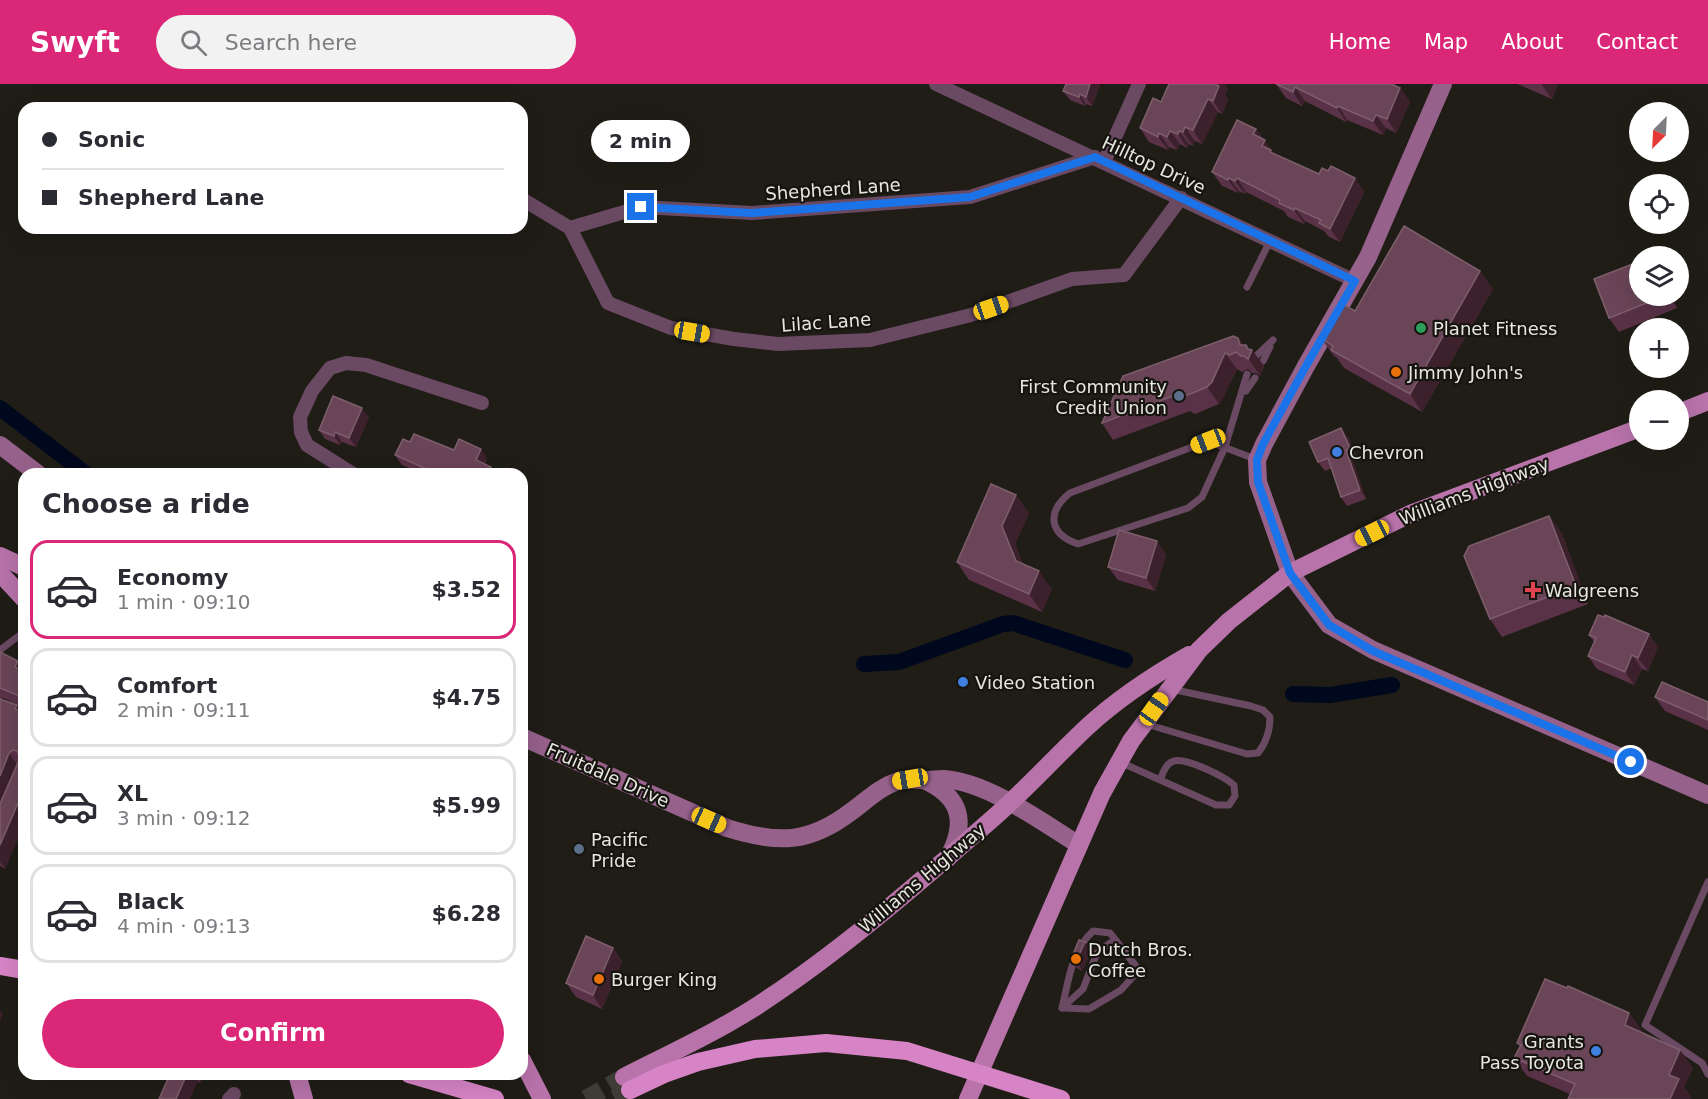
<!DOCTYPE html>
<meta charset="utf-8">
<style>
body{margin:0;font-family:"DejaVu Sans",sans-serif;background:#f2f2f3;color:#2b2b33;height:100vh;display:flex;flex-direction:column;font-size:22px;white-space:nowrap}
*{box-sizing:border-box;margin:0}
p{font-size:20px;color:#7c7c81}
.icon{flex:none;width:33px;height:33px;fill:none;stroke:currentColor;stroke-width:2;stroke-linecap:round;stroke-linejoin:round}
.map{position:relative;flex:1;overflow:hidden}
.side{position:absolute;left:18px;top:384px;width:510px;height:612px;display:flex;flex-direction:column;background:#fff;border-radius:18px;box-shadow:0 6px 24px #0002}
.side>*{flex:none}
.top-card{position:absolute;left:18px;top:18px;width:510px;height:132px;border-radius:18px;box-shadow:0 6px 24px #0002;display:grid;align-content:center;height:132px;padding:0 24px;background:#fff}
.needle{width:39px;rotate:204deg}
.fabs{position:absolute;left:1629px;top:18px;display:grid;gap:12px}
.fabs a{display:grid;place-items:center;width:60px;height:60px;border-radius:50%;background:#fff;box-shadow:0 6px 24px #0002;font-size:30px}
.end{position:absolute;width:27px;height:27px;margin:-14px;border:8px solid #1a73e8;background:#fff;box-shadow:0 0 0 3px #fff}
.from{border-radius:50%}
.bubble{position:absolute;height:42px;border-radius:21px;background:#fff;box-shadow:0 6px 24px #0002;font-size:20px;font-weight:600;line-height:42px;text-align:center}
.car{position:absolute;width:18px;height:36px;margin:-18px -9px;border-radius:8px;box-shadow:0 0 4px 2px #0007;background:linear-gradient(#f5c518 24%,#345 0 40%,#f5c518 0 76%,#345 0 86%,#f5c518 0)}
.top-card b{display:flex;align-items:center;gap:21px;height:57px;font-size:22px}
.top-card b+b{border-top:2px solid #e1e1e2}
.top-card i{width:15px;height:15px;background:#2b2b33}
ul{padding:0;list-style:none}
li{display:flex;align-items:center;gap:18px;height:99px;margin:0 12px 9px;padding:0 12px;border:3px solid #e1e1e2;border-radius:18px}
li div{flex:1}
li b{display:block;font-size:22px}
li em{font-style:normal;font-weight:600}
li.active{border-color:#db2777}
li>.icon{width:54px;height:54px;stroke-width:1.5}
h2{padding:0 24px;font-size:27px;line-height:72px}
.cta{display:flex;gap:12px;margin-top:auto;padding:12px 24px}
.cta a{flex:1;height:69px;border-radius:36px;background:#db2777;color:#fff;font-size:24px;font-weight:600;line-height:69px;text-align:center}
header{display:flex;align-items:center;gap:36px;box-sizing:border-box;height:84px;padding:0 30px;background:#db2777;color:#fff}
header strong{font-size:28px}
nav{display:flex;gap:33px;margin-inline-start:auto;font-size:21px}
.search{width:420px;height:54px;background:#f2f2f3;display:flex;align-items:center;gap:15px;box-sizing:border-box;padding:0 21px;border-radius:33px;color:#7c7c81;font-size:22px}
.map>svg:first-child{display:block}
</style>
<header>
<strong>Swyft</strong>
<div class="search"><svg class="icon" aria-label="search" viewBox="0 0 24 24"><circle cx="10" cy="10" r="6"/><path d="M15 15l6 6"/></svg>Search here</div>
<nav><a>Home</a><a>Map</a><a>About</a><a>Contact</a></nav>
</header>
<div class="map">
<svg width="1708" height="1015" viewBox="0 0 1708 1015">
<rect width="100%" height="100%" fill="#1f1d16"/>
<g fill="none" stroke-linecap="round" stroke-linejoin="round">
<g stroke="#00081e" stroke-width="16">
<polyline points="0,324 86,390"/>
<polyline points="864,580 899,578 1003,540 1013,539 1125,576"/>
<polyline points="1293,610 1330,611 1392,601"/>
</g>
<polyline stroke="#3d3b34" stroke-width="18" stroke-dasharray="18 9" stroke-linecap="butt" points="586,1015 624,993"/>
<polyline stroke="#3d3b34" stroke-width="18" stroke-dasharray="18 9" stroke-linecap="butt" points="615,1015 630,1006"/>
<g stroke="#6a4963" stroke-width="7">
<polyline points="1247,203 1270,157"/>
<polyline points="1255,273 1273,256"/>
<polyline points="1263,277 1270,263"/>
<path d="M1247 290 1225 363 1202 413 1188 424 1078 460C1049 450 1046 428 1070 409L1208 357 1255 375"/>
<polyline points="1246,307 1255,294"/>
<polyline points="0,566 24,548"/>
<path d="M1146 640 1247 670 1258 669C1266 659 1270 646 1270 633L1263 626 1251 622 1171 605"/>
<path d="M1120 678 1216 721H1229L1235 712 1234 701C1225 693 1186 673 1174 677 1166 679 1163 689 1160 696"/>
<polyline points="1708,798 1645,941 1702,979 1708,990"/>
<path d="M1093 847 1110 849 1139 886 1121 906 1089 925 1062 924C1069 895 1071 868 1093 847Z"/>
<polyline points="1062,924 1083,905 1097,869 1110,859 1121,865"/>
</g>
<g stroke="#6a4963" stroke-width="14">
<polyline points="936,0 1355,197"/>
<polyline points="1104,78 1139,0"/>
<polyline points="522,115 570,144 608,219 671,244 734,255 778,260 870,256 971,231 1072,195 1124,191 1181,114"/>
<polyline points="570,144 641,123 752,129 970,113 1095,73"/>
<polyline points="353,390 307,361 301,348 300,333 312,307 330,284 346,279 366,281 482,319"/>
<polyline points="229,1015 234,1010"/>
</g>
<g stroke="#96618b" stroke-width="18">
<polyline points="1443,0 1368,173 1306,282 1264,360 1257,376 1258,398 1290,489 1329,541 1373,566 1708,711"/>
<polyline points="0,361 38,390"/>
<path d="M522 653 727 744C778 760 809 760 852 727 867 716 880 703 898 697 907 694 916 696 925 696 931 696 938 695 944 695 988 698 1042 738 1079 761"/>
<path d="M924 696C962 713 967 739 948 774"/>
</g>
<g stroke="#b873aa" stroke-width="18">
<polyline points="1678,329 1708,317"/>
<polyline points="0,472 24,483"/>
<polyline points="0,489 24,515"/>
<polyline points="522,976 542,1015"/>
<polyline points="297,990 304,1015"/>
<path d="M624 993C669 970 717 948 760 920 839 868 912 805 984 742 1020 712 1051 677 1086 644 1117 615 1152 592 1189 571"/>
<polyline points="968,1015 1102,709 1131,657 1199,566 1229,537 1290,489 1410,430 1640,344"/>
</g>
<g stroke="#d784c6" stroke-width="18">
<polyline points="0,882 24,886"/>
<polyline points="409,990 495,1015"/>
<polyline points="630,1006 664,990 698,978 755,965 826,959 907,967 1061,1015"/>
</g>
</g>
<g fill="#5a3247">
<polygon points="1169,0 1225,0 1228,5 1225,11 1228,16 1222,30 1218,28 1202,60 1195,57 1193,62 1189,60 1187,64 1180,60 1177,66 1169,63 1168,66 1149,58 1140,44 1161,18"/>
<polygon points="1276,0 1395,0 1396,2 1400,4 1410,18 1396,49 1386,44 1383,51 1347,36 1346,38 1305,17 1302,22 1286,14"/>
<polygon points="1517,0 1558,0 1552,15"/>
<polygon points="1100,1 1092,22 1086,20 1085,22 1070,16 1063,7"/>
<polygon points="1256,45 1274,70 1319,90 1328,87 1355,94 1364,108 1340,158 1329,153 1324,147 1305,137 1304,140 1288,133 1284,127 1246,108 1245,110 1239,107 1238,109 1222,102 1212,88"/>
<polygon points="1493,205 1422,328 1344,284 1337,274 1334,272 1321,254 1355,227"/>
<polygon points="1640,212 1672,212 1677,224 1619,248 1609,234"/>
<polygon points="1238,254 1243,261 1248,265 1252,266 1264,282 1260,292 1256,289 1252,289 1248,285 1242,288 1237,285 1223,314 1219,320 1195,330 1190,327 1113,356 1102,339"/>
<polygon points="369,333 356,363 342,358 340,361 325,355 319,346"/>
<polygon points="1348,353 1357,373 1352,375 1366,415 1347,422 1341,413 1332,384 1325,387 1318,378"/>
<polygon points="410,358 487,374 485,380 491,383 496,390 424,390 402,381 395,371"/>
<polygon points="1029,429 1015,460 1023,480 1052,505 1042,528 969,496 957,478"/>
<polygon points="1549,432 1562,450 1588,520 1502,553 1490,535"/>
<polygon points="1157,457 1166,471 1155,507 1118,496 1108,483"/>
<polygon points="1649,550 1658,563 1648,587 1642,585 1634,601 1597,585 1588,572 1594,558 1589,551"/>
<polygon points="0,568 18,577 24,585 24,623 3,614 1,615 17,621 22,628 24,740 5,785 0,782"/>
<polygon points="1655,613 1708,618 1708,646 1665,627"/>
<polygon points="613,864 622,878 602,925 576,913 566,899"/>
<polygon points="1091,868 1082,887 1077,884 1071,875"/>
<polygon points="1567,904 1629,929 1642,947 1641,948 1693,984 1684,1003 1691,1013 1690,1015 1568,1015 1570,1010 1527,992 1514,974 1520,962 1517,959"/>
<polygon points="170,990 205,990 201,999"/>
</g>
<g fill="#3c212c">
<polygon points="1090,0 1099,0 1100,1 1092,22 1086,13"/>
<polygon points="1215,0 1225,0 1228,5 1225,11 1228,16 1222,30 1213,17"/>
<polygon points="1543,0 1558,0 1552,15 1542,1"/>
<polygon points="1295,3 1305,17 1302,22 1293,8"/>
<polygon points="1400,4 1410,18 1396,49 1387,35"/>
<polygon points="1080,10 1086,20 1085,22 1079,13"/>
<polygon points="1208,15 1218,28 1202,60 1193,46"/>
<polygon points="1338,22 1347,36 1346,38 1337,24"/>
<polygon points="1376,31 1386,44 1383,51 1373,37"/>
<polygon points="1185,43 1195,57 1193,62 1183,48"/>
<polygon points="1256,45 1274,70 1272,75 1253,50"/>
<polygon points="1170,47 1180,60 1177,66 1167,53"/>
<polygon points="1179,47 1189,60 1187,64 1178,50"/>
<polygon points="1159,49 1169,63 1168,66 1158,53"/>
<polygon points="1229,94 1239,107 1238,109 1228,96"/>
<polygon points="1237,94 1246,108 1245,110 1235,97"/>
<polygon points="1355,94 1364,108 1340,158 1330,145"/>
<polygon points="1295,124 1305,137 1304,140 1294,126"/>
<polygon points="1480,187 1493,205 1422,328 1410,310"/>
<polygon points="1668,212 1672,212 1677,224"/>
<polygon points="1238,254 1250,271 1252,266 1264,282 1260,292 1240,261"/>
<polygon points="1225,269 1237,285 1223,314 1219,320 1207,303"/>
<polygon points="362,324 369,333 356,363 349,354"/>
<polygon points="1341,344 1348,353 1357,373 1350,364"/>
<polygon points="335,348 342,358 340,361 334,352"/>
<polygon points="481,365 487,374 482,385 476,376"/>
<polygon points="1346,366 1352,375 1366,415 1360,406"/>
<polygon points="491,383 496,390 488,390"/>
<polygon points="1016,411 1029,429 1015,460 1029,495 1016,477 1002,442"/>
<polygon points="1549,432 1562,450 1588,520 1576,502"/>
<polygon points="1157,457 1166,471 1155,507 1146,494"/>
<polygon points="1039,487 1052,505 1042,528 1029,510"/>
<polygon points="1649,550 1658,563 1648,587 1638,574"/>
<polygon points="1632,571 1642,585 1634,601 1625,588"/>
<polygon points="18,577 24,585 24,596 15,583"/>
<polygon points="24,605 24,620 20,614"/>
<polygon points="17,621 24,631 15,625"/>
<polygon points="9,669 19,683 0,727 0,692"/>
<polygon points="24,705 24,740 5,785 0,778 0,761"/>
<polygon points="1085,858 1091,868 1082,887 1076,877"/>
<polygon points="613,864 622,878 602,925 593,911"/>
<polygon points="0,926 3,930 0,937"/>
<polygon points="1629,929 1642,947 1637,959 1625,941"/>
<polygon points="1680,966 1693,984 1684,1003 1691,1013 1690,1015 1670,1015 1669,991"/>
<polygon points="187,990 193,990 198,997 190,1015 176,1015"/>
<polygon points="195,990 205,990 201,999"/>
</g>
<g fill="#6a4557" stroke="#7d5e6c" stroke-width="1.5">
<polygon points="1066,0 1090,0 1086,13 1080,10 1079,13 1063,7"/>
<polygon points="1169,0 1215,0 1219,2 1213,17 1208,15 1193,46 1185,43 1183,48 1179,47 1178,50 1170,47 1167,53 1159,49 1158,53 1140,44 1153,14 1161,18"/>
<polygon points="1276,0 1391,0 1400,4 1387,35 1376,31 1373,37 1338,22 1337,24 1295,3 1293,8"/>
<polygon points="1237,36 1256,45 1253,50 1265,56 1262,62 1271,66 1270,68 1319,90 1322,84 1328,87 1331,82 1355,94 1330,145 1319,139 1321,136 1295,124 1294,126 1279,119 1280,116 1237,94 1235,97 1229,94 1228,96 1212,88"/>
<polygon points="1404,142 1480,187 1410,310 1331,266 1333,262 1321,254 1342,220 1355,227"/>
<polygon points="1640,177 1640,212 1664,212 1609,234 1594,195"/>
<polygon points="1233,252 1238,254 1240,261 1246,261 1248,265 1252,266 1248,275 1244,272 1241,272 1236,268 1230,271 1225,269 1212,298 1207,303 1183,313 1178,310 1102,339 1123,292"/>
<polygon points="333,312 362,324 349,354 335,348 334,352 319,346"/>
<polygon points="1341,344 1350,364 1346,366 1360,406 1341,413 1328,374 1318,378 1309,358"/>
<polygon points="414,350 454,366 459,355 481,365 476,376 491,383 488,390 438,390 395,371 403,355 410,358"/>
<polygon points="991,400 1016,411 1002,442 1016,477 1039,487 1029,510 957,478"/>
<polygon points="1549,432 1576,502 1490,535 1464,472 1469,462"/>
<polygon points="1119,446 1157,457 1146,494 1108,483"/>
<polygon points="1598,531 1604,533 1605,531 1649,550 1638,574 1632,571 1625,588 1588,572 1596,554 1589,551"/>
<polygon points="0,568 18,577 15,583 24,587 24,605 20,614 17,611 0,604"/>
<polygon points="1662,598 1708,618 1708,636 1655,613"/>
<polygon points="0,615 17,621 15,625 24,629 24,705 0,761 0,720 20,674 17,667 13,666 9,669 0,692"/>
<polygon points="586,852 613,864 593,911 566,899"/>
<polygon points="1079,856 1085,858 1076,877 1071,875"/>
<polygon points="1545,895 1567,904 1568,902 1629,929 1625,941 1680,966 1669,991 1679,995 1670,1015 1568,1015 1575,1000 1514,974 1521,961 1517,959"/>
<polygon points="170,990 187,990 176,1015 159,1015"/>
</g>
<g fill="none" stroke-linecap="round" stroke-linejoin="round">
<polyline stroke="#1a73e8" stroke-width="8" points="641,123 752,129 970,113 1095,73 1355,197 1306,282 1263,360 1257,376 1258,398 1290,489 1329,541 1373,567 1631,678"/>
</g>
<circle fill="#2e9e5b" stroke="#16140e" stroke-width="2" cx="1421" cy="244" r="6"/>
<g fill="#e8710a" stroke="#16140e" stroke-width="2">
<circle cx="1396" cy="288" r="6"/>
<circle cx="1076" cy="875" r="6"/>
<circle cx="599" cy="895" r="6"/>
</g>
<g fill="#5c6f8a" stroke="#16140e" stroke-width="2">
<circle cx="1179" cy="312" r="6"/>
<circle cx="579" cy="765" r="6"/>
</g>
<g fill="#3f7fe0" stroke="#16140e" stroke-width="2">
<circle cx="1337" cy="368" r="6"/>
<circle cx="963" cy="598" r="6"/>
<circle cx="1596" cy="967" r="6"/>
</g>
<path fill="#e0444e" stroke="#16140e" stroke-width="2" d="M1530 497h6v6h6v6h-6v6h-6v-6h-6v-6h6z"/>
<g text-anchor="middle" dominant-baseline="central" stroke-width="4.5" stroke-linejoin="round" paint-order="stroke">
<g font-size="18" fill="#e6e5e0" stroke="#16140e">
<text transform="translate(1154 81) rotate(25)">Hilltop Drive</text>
<text transform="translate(833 105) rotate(-4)">Shepherd Lane</text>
<text transform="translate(826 238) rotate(-4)">Lilac Lane</text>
<text transform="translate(1474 407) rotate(-21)">Williams Highway</text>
<text transform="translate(608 691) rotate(24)">Fruitdale Drive</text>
<text transform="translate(922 794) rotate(-40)">Williams Highway</text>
</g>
<g font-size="18" fill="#e6e5e0" stroke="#16140e" text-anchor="start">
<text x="1433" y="244">Planet Fitness</text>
<text x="1408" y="288">Jimmy John's</text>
<text x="1167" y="302" text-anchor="end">First Community<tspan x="1167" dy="21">Credit Union</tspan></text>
<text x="1349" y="368">Chevron</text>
<text x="1545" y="506">Walgreens</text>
<text x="975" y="598">Video Station</text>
<text x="591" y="755">Pacific<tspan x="591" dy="21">Pride</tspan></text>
<text x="1088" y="865">Dutch Bros.<tspan x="1088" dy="21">Coffee</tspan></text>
<text x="611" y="895">Burger King</text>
<text x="1584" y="957" text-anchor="end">Grants<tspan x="1584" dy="21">Pass Toyota</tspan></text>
</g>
</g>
</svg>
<div class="fabs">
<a><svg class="needle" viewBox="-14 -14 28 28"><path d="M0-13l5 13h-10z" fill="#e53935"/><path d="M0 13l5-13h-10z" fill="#7c7c81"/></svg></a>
<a><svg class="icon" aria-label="locate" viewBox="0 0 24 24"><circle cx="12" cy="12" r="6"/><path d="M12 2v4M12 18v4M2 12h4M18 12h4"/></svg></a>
<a><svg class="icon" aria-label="layers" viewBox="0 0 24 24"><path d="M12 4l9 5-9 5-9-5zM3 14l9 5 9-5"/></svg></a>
<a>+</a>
<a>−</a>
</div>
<i class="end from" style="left:1631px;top:678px"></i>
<i class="end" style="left:641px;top:123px"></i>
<div class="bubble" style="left:591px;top:36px;width:99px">2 min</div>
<i class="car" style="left:991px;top:224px;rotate:71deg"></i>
<i class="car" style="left:692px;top:248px;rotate:100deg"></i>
<i class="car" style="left:1208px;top:357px;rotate:249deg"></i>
<i class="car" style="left:1372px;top:449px;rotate:244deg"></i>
<i class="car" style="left:1154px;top:625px;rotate:35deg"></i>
<i class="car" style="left:910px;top:695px;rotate:260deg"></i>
<i class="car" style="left:709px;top:736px;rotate:114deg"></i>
<div class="top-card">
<b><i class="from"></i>Sonic</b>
<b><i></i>Shepherd Lane</b>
</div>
<section class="side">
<h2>Choose a ride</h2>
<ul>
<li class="active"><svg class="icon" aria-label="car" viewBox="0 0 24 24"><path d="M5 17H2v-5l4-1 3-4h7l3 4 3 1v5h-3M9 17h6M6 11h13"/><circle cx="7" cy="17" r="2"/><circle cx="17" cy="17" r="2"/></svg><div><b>Economy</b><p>1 min · 09:10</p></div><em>$3.52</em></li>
<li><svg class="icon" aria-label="car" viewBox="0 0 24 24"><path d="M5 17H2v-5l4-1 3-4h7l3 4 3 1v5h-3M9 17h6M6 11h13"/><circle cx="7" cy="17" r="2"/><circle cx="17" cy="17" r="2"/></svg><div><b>Comfort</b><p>2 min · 09:11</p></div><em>$4.75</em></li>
<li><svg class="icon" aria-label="car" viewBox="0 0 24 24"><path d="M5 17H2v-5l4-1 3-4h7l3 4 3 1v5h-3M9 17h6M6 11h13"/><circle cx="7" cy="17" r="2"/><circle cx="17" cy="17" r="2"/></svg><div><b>XL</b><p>3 min · 09:12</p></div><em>$5.99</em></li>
<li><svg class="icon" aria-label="car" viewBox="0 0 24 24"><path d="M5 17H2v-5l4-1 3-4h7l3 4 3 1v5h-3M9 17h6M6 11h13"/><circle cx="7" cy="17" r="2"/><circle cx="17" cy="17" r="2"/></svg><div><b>Black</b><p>4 min · 09:13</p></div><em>$6.28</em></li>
</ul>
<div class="cta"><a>Confirm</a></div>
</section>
</div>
